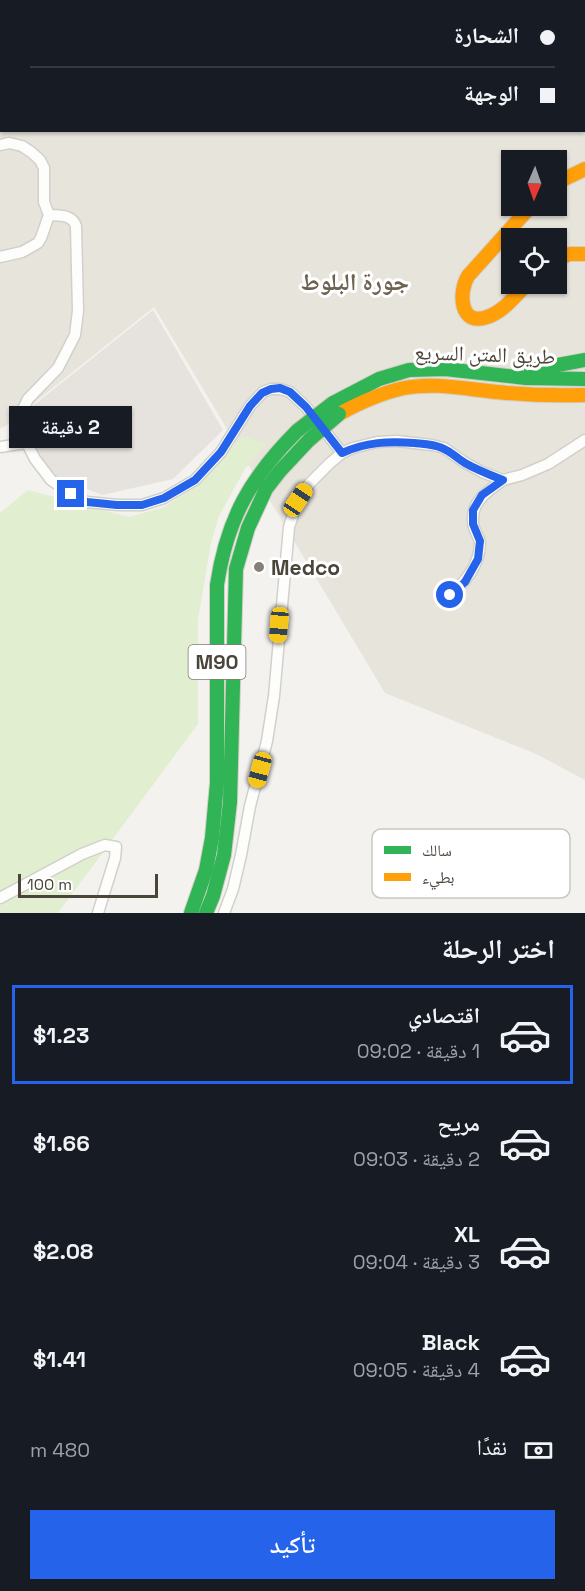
<!DOCTYPE html>
<html lang="ar">
<meta charset="utf-8">
<style>
body{margin:0;font-family:"Space Grotesk","Noto Naskh Arabic",sans-serif;background:#20242c;color:#f1f3f6;direction:rtl;height:100vh;display:flex;flex-direction:column;font-size:22px;white-space:nowrap}
*{box-sizing:border-box;margin:0}
p{font-size:20px;color:#9ea1a6}
.icon{flex:none;width:33px;height:33px;fill:none;stroke:currentColor;stroke-width:2;stroke-linecap:round;stroke-linejoin:round}
.map{position:relative;height:913px;overflow:hidden;direction:ltr}
.side{display:flex;flex-direction:column;background:#171b24;flex:1}
.side>*{flex:none}
.hud{position:absolute;left:0px;top:0px;width:585px;height:132px;box-shadow:0 2px 4px #0004;direction:rtl;display:grid;align-content:center;height:132px;padding:0 30px;background:#171b24}
.needle{width:39px;rotate:182deg}
.fabs{position:absolute;left:501px;top:150px;display:grid;gap:12px}
.fabs a{display:grid;place-items:center;width:66px;height:66px;border-radius:0px;background:#171b24;box-shadow:0 2px 4px #0004;font-size:30px}
.scale{position:absolute;left:18px;bottom:15px;width:140px;box-sizing:border-box;padding-left:6px;border:3px solid #4b4439;border-top:0;font-size:16px;line-height:21px;white-space:nowrap;color:#4b4439;-webkit-text-stroke:4px #fff;paint-order:stroke}
.end{position:absolute;width:27px;height:27px;margin:-14px;border:8px solid #2563eb;background:#fff;box-shadow:0 0 0 3px #fff}
.from{border-radius:50%}
.bubble{position:absolute;height:42px;border-radius:0px;background:#171b24;box-shadow:0 2px 4px #0004;font-size:20px;font-weight:600;line-height:42px;text-align:center;direction:rtl}
.car{position:absolute;width:18px;height:36px;margin:-18px -9px;border-radius:8px;box-shadow:0 0 4px 2px #0007;background:linear-gradient(#f5c518 24%,#345 0 40%,#f5c518 0 76%,#345 0 86%,#f5c518 0)}
.hud b{display:flex;align-items:center;gap:21px;height:57px;font-size:22px}
.hud b+b{border-top:2px solid #363941}
.hud i{width:15px;height:15px;background:#f1f3f6}
ul{padding:0;list-style:none}
li{display:flex;align-items:center;gap:18px;height:99px;margin:0 12px 9px;padding:0 18px;border:3px solid transparent;border-radius:0px}
li div{flex:1}
li b{display:block;font-size:22px}
li em{font-style:normal;font-weight:600}
li.selected{border-color:#2563eb}
li>.icon{width:54px;height:54px;stroke-width:1.5}
h2{padding:0 30px;font-size:27px;line-height:72px}
.pay{display:flex;align-items:center;gap:15px;height:66px;padding:0 30px;font-size:22px}
.pay p{margin-inline-start:auto}
.action{display:flex;gap:12px;margin-top:auto;padding:12px 30px}
.action a{flex:1;height:69px;border-radius:0px;background:#2563eb;color:#fff;font-size:24px;font-weight:600;line-height:69px;text-align:center}
.map>svg:first-child{display:block}
</style>
<div class="map">
<svg width="585" height="913" viewBox="0 0 585 913">
<rect width="100%" height="100%" fill="#f4f2ee"/>
<path fill="#e7e4dc" fill-rule="evenodd" d="M0 0H585V780L536 754 385 693 154 307 4 427 0 428ZM2 2H584V130H2ZM512 160H556V206H512ZM512 238H556V284H512Z"/>
<polygon fill="#e6e2de" points="153,310 223,430 173,479 102,495 53,475 37,457 22,425 24,413"/>
<polygon fill="#e1eecf" points="244,436 267,444 245,469 219,516 211,543 198,620 198,724 58,913 0,913 0,513 28,490 129,517 164,507 199,485 233,445"/>
<g fill="none" stroke-linecap="round" stroke-linejoin="round">
<g stroke="#d2d0cb" stroke-width="13">
<g id="street">
<polyline points="41,0 42,2"/>
<polyline points="296,0 297,2"/>
<polyline points="420,0 421,2"/>
<polyline points="507,0 508,2"/>
<polyline points="11,2 16,0"/>
<polyline points="0,5 2,4"/>
<polyline points="584,38 585,39"/>
<polyline points="0,145 9,143 22,146 31,152 40,160 44,168 44,202 49,215 41,238 38,243 22,252 0,257"/>
<path d="M49 215C59 216 72 214 76 226L78 311 75 335 58 368 28 399 24 407 20 420 21 432 35 459 51 480 71 494 87 502 118 505H142L164 498 195 480 221 452 250 406 263 392 271 389H280L290 392 306 407 342 453"/>
<polyline points="0,447 26,443"/>
<path d="M450 595C466 581 479 566 480 544 480 537 473 530 473 522 471 501 488 491 503 480"/>
<polyline points="0,898 82,854 105,845 116,847 115,858 98,913"/>
<polyline points="224,913 233,889 241,855 250,806 267,741 274,696 289,527 298,500 310,483 330,463 342,453 353,448 377,442 397,441 432,445 444,448 464,462 482,472 503,480 522,475 548,464 585,440"/>
</g>
</g>
<g stroke="#d3cfc5" stroke-width="16">
<g id="fast">
<polyline points="230,0 233,2"/>
<polyline points="531,370 585,360"/>
<polyline points="333,403 379,379 409,370 445,369 526,378 585,379"/>
<path d="M191 913 206 870 212 838 217 783V585C227 519 250 478 297 431"/>
<polyline points="206,913 213,896 224,855 230,802 236,569 248,528 266,489 280,471 309,440"/>
</g>
</g>
<g stroke="#d3cfc5" stroke-width="16">
<g id="slow">
<polyline points="584,111 585,111"/>
<polyline points="556,183 585,169"/>
<polyline points="556,259 570,254 585,254"/>
<path d="M527 284C515 296 503 312 487 317 460 327 458 293 468 276L531 206"/>
<path d="M339 414C359 403 381 393 404 388 434 382 466 389 497 392 526 395 555 396 585 395"/>
</g>
</g>
<use href="#street" stroke="#fdfdfc" stroke-width="10"/>
<use href="#fast" stroke="#30b455" stroke-width="14"/>
<use href="#slow" stroke="#ff9f0a" stroke-width="14"/>
<g stroke="#ccbfa9" stroke-width="16" stroke-linecap="butt">
<g id="fast-bridge">
<polyline points="297,431 333,403"/>
<polyline points="309,440 339,414"/>
</g>
</g>
<use href="#fast-bridge" stroke="#30b455" stroke-width="14"/>
</g>
<g fill="none" stroke-linecap="round" stroke-linejoin="round">
<path stroke="#2563eb" stroke-width="8" d="M71 494 87 502 117 505H142L164 498 195 480 221 452 250 406 262 393 271 389 280 388 290 392 306 407 342 453C366 442 389 441 414 443 424 444 433 444 442 448 450 451 457 458 465 463 477 470 490 475 503 480L482 495 473 510V524L480 541 478 559 465 582 450 595"/>
</g>
<circle fill="#868178" stroke="#fff" stroke-width="2" cx="259" cy="567" r="6"/>
<g text-anchor="middle" dominant-baseline="central" stroke-width="6" stroke-linejoin="round" paint-order="stroke">
<rect fill="#fff" stroke="#817c74" stroke-width="1.5" x="188.5" y="645" width="57" height="34" rx="4.5"/>
<g font-size="20" font-weight="bold" fill="#4b4439">
<text x="217" y="662">M90</text>
</g>
<g font-size="21" fill="#4b4439" stroke="#fff">
<text transform="translate(485 354) rotate(2)">طريق المتن السريع</text>
</g>
<g font-size="21" font-weight="bold" fill="#4b4439" stroke="#fff" text-anchor="start">
<text x="271" y="567">Medco</text>
</g>
<g font-size="24" font-weight="bold" fill="#6e6250" stroke="#fff">
<text x="355" y="281">جورة البلوط</text>
</g>
</g>
<rect x="372" y="829" width="198" height="69" rx="9" fill="#fff" stroke="#c9c7c4" stroke-width="1.5"/>
<rect x="384" y="846" width="27" height="8" fill="#30b455"/>
<rect x="384" y="873" width="27" height="8" fill="#ff9f0a"/>
<g font-size="16" fill="#4b4439">
<text x="422" y="856">سالك</text>
<text x="422" y="883">بطيء</text>
</g>
</svg>
<div class="fabs">
<a><svg class="needle" viewBox="-14 -14 28 28"><path d="M0-13l5 13h-10z" fill="#e53935"/><path d="M0 13l5-13h-10z" fill="#9ea1a6"/></svg></a>
<a><svg class="icon" aria-label="locate" viewBox="0 0 24 24"><circle cx="12" cy="12" r="6"/><path d="M12 2v4M12 18v4M2 12h4M18 12h4"/></svg></a>
</div>
<div class="scale">100 m</div>
<i class="end from" style="left:450px;top:595px"></i>
<i class="end" style="left:71px;top:494px"></i>
<div class="bubble" style="left:9px;top:406px;width:123px">2 دقيقة</div>
<i class="car" style="left:298px;top:500px;rotate:34deg"></i>
<i class="car" style="left:279px;top:625px;rotate:185deg"></i>
<i class="car" style="left:260px;top:770px;rotate:195deg"></i>
<div class="hud">
<b><i class="from"></i>الشحارة</b>
<b><i></i>الوجهة</b>
</div>
</div>
<section class="side">
<h2>اختر الرحلة</h2>
<ul>
<li class="selected"><svg class="icon" aria-label="car" viewBox="0 0 24 24"><path d="M5 17H2v-5l4-1 3-4h7l3 4 3 1v5h-3M9 17h6M6 11h13"/><circle cx="7" cy="17" r="2"/><circle cx="17" cy="17" r="2"/></svg><div><b>اقتصادي</b><p>1 دقيقة · 09:02</p></div><em>$1.23</em></li>
<li><svg class="icon" aria-label="car" viewBox="0 0 24 24"><path d="M5 17H2v-5l4-1 3-4h7l3 4 3 1v5h-3M9 17h6M6 11h13"/><circle cx="7" cy="17" r="2"/><circle cx="17" cy="17" r="2"/></svg><div><b>مريح</b><p>2 دقيقة · 09:03</p></div><em>$1.66</em></li>
<li><svg class="icon" aria-label="car" viewBox="0 0 24 24"><path d="M5 17H2v-5l4-1 3-4h7l3 4 3 1v5h-3M9 17h6M6 11h13"/><circle cx="7" cy="17" r="2"/><circle cx="17" cy="17" r="2"/></svg><div><b>XL</b><p>3 دقيقة · 09:04</p></div><em>$2.08</em></li>
<li><svg class="icon" aria-label="car" viewBox="0 0 24 24"><path d="M5 17H2v-5l4-1 3-4h7l3 4 3 1v5h-3M9 17h6M6 11h13"/><circle cx="7" cy="17" r="2"/><circle cx="17" cy="17" r="2"/></svg><div><b>Black</b><p>4 دقيقة · 09:05</p></div><em>$1.41</em></li>
</ul>
<div class="pay"><svg class="icon" aria-label="cash" viewBox="0 0 24 24"><path d="M3 7h18v10H3z"/><circle cx="12" cy="12" r="2"/></svg>نقدًا<p>480 m</p></div>
<div class="action"><a>تأكيد</a></div>
</section>
